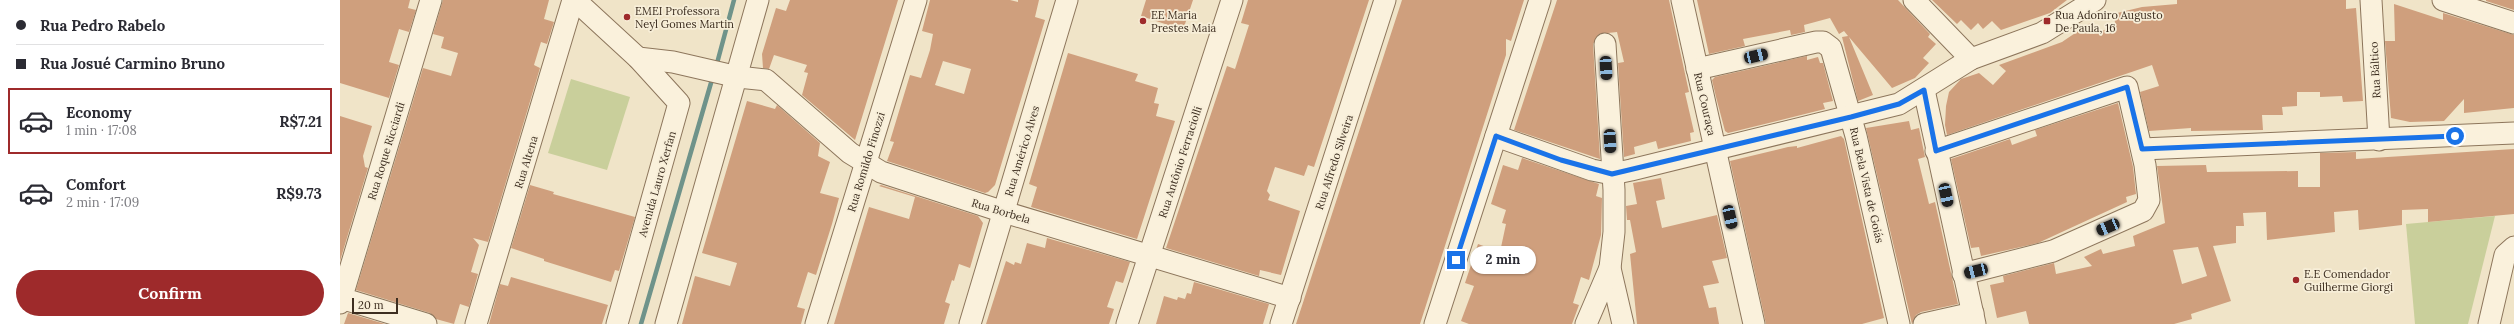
<!DOCTYPE html>
<meta charset="utf-8">
<style>
body{margin:0;font-family:Lora,serif;background:#f7f7f7;color:#2b2b33;height:100vh;display:flex;flex-direction:column;font-size:15px;white-space:nowrap}
*{box-sizing:border-box;margin:0}
p{font-size:13px;color:#7c7c81}
.icon{flex:none;width:22px;height:22px;fill:none;stroke:currentColor;stroke-width:2;stroke-linecap:round;stroke-linejoin:round}
.map{position:relative;flex:1;overflow:hidden}
.details{display:flex;flex-direction:column;background:#fff;width:340px}
.details>*{flex:none}
.hud{display:grid;align-content:center;height:88px;padding:0 16px;background:#fff}
.scale{position:absolute;left:12px;bottom:10px;width:46px;box-sizing:border-box;padding-left:4px;border:2px solid #3d2e20;border-top:0;font-size:11px;line-height:14px;white-space:nowrap;color:#3d2e20;-webkit-text-stroke:3px #f7eed8;paint-order:stroke}
.end{position:absolute;width:18px;height:18px;margin:-9px;border:5px solid #1a73e8;background:#fff;box-shadow:0 0 0 2px #fff}
.from{border-radius:50%}
.bubble{position:absolute;height:28px;border-radius:14px;background:#fff;box-shadow:0 1px 3px #0004;font-size:13px;font-weight:700;line-height:28px;text-align:center}
.car{position:absolute;width:12px;height:24px;margin:-12px -6px;border-radius:5px;box-shadow:0 0 3px 1px #0007;background:linear-gradient(#222 24%,#8ab4d8 0 40%,#222 0 76%,#8ab4d8 0 86%,#222 0)}
.hud b{display:flex;align-items:center;gap:14px;height:38px;font-size:15px}
.hud b+b{border-top:1px solid #e1e1e2}
.hud i{width:10px;height:10px;background:#2b2b33}
ul{padding:0;list-style:none}
li{display:flex;align-items:center;gap:12px;height:66px;margin:0 8px 6px;padding:0 8px;border:2px solid transparent;border-radius:0px}
li div{flex:1}
li b{display:block;font-size:15px}
li em{font-style:normal;font-weight:700}
li.on{border-color:#9e2a2b}
li>.icon{width:36px;height:36px;stroke-width:1.5}
.cta{display:flex;gap:8px;margin-top:auto;padding:8px 16px}
.cta a{flex:1;height:46px;border-radius:24px;background:#9e2a2b;color:#fff;font-size:16px;font-weight:700;line-height:46px;text-align:center}
main{display:flex;flex:1;min-height:0}
.map>svg:first-child{display:block}
</style>
<main>
<section class="details">
<div class="hud">
<b><i class="from"></i>Rua Pedro Rabelo</b>
<b><i></i>Rua Josué Carmino Bruno</b>
</div>
<ul>
<li class="on"><svg class="icon" aria-label="car" viewBox="0 0 24 24"><path d="M5 17H2v-5l4-1 3-4h7l3 4 3 1v5h-3M9 17h6M6 11h13"/><circle cx="7" cy="17" r="2"/><circle cx="17" cy="17" r="2"/></svg><div><b>Economy</b><p>1 min · 17:08</p></div><em>R$7.21</em></li>
<li><svg class="icon" aria-label="car" viewBox="0 0 24 24"><path d="M5 17H2v-5l4-1 3-4h7l3 4 3 1v5h-3M9 17h6M6 11h13"/><circle cx="7" cy="17" r="2"/><circle cx="17" cy="17" r="2"/></svg><div><b>Comfort</b><p>2 min · 17:09</p></div><em>R$9.73</em></li>
</ul>
<div class="cta"><a>Confirm</a></div>
</section>
<div class="map">
<svg width="2174" height="324" viewBox="0 0 2174 324">
<rect width="100%" height="100%" fill="#f0e4c8"/>
<g fill="#c9cf9b">
<polygon points="231,79 290,97 267,170 208,153"/>
<polygon points="2155,216 2128,324 2075,324 2066,224"/>
</g>
<g fill="none" stroke-linecap="round" stroke-linejoin="round">
<g stroke="#6f938a" stroke-width="4.5">
<polyline points="376,67 394,0"/>
<polyline points="301,324 373,76"/>
</g>
</g>
<g fill="#cf9f7d" fill-rule="evenodd">
<polygon points="0,0 70,0 68,8 76,10 69,32 59,29 49,62 59,65 49,98 0,83"/>
<polygon points="103,0 209,0 204,19 214,22 207,44 201,42 194,65 200,68 148,242 133,238 139,245 131,272 138,274 129,307 120,304 114,324 96,319 90,313 16,290 83,68 111,76 118,53 101,48 104,37 93,34"/>
<polygon points="450,0 558,0 515,140 462,95 468,73 464,72 467,65 434,55 429,69 423,68 422,54 436,8 446,11"/>
<path d="M590 0H670L678 2V0H699L695 17 705 20 655 185 648 192 645 193 547 161 554 142 550 141 570 75 581 78 590 50 593 34 582 31ZM603 61 631 69 624 94 595 85Z"/>
<polygon points="806,0 853,0 843,30 801,16"/>
<polygon points="908,0 1029,0 974,167 968,165 964,176 935,167 927,191 930,195 928,200 960,211 941,275 920,270 919,276 826,248 887,66 895,69 896,66 909,25 901,23"/>
<polygon points="1062,0 1184,0 1171,41 1166,39 1166,55 1080,324 956,324"/>
<polygon points="1217,0 1329,0 1349,92 1345,93 1354,132 1350,133 1351,141 1318,149 1316,141 1294,147 1295,154 1284,157 1278,63 1284,62 1277,32 1259,34 1253,44 1260,159 1174,130"/>
<polygon points="1357,0 1558,0 1590,34 1588,37 1596,44 1583,58 1589,63 1575,78 1552,88 1509,37 1533,95 1518,101 1502,37 1508,36 1504,31 1499,34 1490,18 1464,25 1465,32 1451,35 1450,30 1403,39 1405,46 1369,54"/>
<polygon points="1592,0 1727,0 1710,13 1661,30 1652,21 1643,29 1638,23 1631,30 1621,20 1617,24"/>
<polygon points="1837,0 2006,0 2006,9 2016,8 2023,101 2003,102 2002,96 1980,97 1980,92 1957,92 1957,106 1942,107 1943,115 1922,115 1923,130 1851,131 1851,128 1809,131 1800,92 1819,86 1812,65 1607,135 1605,125 1606,106 1609,92 1621,79 1639,73 1653,85 1666,71 1659,65 1722,42 1750,23 1753,34 1776,26 1773,14 1802,7 1837,4"/>
<polygon points="2146,0 2174,0 2174,10 2146,1"/>
<polygon points="2054,4 2103,20 2103,13 2174,35 2174,108 2124,113 2124,99 2104,121 2070,122 2051,118 2045,41 2055,41"/>
<polygon points="728,53 798,74 795,81 818,88 814,103 819,104 816,116 835,121 797,239 691,207 697,187 689,184"/>
<polygon points="1467,56 1467,60 1478,57 1480,63 1483,63 1493,101 1483,103 1485,109 1388,133 1385,131 1376,97 1372,80 1375,77"/>
<polygon points="407,101 435,109 437,105 480,143 478,156 490,162 480,193 499,198 492,224 476,275 468,272 457,307 465,309 461,324 342,324 355,276 390,286 397,263 362,253"/>
<polygon points="1778,103 1793,167 1796,194 1786,197 1787,202 1698,243 1641,256 1639,247 1631,248 1611,159 1670,139 1672,145 1697,136 1695,130"/>
<polygon points="0,116 32,126 23,156 25,167 28,168 0,261"/>
<polygon points="1569,121 1571,130 1579,128 1585,157 1578,159 1589,204 1595,202 1618,304 1581,312 1576,315 1572,324 1526,128"/>
<polygon points="1501,136 1504,139 1544,318 1522,324 1426,324 1390,161 1448,147 1457,146 1457,148"/>
<path d="M2174 149V214L2088 222V209L2062 210V225L2019 230 2018 210 1994 212 1995 232 1927 240 1926 212 1903 213 1904 226H1896V243L1873 246 1891 301 1851 314 1852 319 1834 324H1689L1686 311 1657 318 1650 285 1664 282 1663 276 1714 263 1716 274 1752 266 1744 257 1761 249 1763 254 1795 246 1793 236 1825 223 1817 166 1866 165 1867 172 1958 171V187H1980V153L2016 152V159ZM1858 247 1867 276 1842 284 1833 250Z"/>
<polygon points="1182,158 1259,184 1256,196 1262,198 1261,235 1249,280 1241,277 1233,303 1239,305 1232,324 1129,324 1121,321 1134,286 1125,283 1138,244 1160,252 1166,224 1162,223 1166,210 1151,204 1163,165 1178,170"/>
<polygon points="1321,178 1325,199 1316,201 1322,228 1377,215 1387,258 1372,261 1379,283 1363,286 1369,308 1376,307 1379,324 1297,324 1290,254 1296,252 1290,220 1287,220 1286,206 1297,204 1293,183"/>
<polygon points="190,185 214,192 213,194 295,217 279,271 275,270 271,282 204,261 204,259 171,248"/>
<polygon points="541,185 638,216 643,223 630,268 619,264 614,281 612,280 605,302 610,304 604,324 494,324 529,207 569,219 575,197 539,186"/>
<polygon points="707,238 790,262 783,283 776,281 767,307 774,309 769,324 646,324 666,261 674,265 675,262 681,264 687,243 705,248"/>
<polygon points="171,277 268,305 262,324 149,324 160,284 168,286"/>
<polygon points="854,282 929,304 923,324 816,324 824,296 837,300 838,297 845,299 847,293 851,294"/>
<polygon points="8,313 45,324 4,324"/>
</g>
<g fill="none" stroke-linecap="round" stroke-linejoin="round">
<g stroke="#8d765c" stroke-width="23">
<g id="minor">
<polyline points="235,0 298,58 339,103 277,324"/>
<polyline points="1342,0 1414,324"/>
<polyline points="1574,0 1631,59"/>
<polyline points="2031,0 2039,140"/>
<polyline points="2103,0 2174,23"/>
<polyline points="1265,44 1274,190 1274,232 1270,268 1283,324"/>
<polyline points="298,58 333,62 398,77 426,80 510,153 541,172 664,212 950,298"/>
<polyline points="1357,69 1476,42 1483,42 1491,48 1516,136 1559,324"/>
<polyline points="1584,90 1635,324"/>
<polyline points="1156,136 1252,170 1272,174 1291,170 1559,104 1631,59 1702,33 1755,0"/>
<polyline points="1802,149 2174,133"/>
<polyline points="1596,151 1787,87 1805,165 1809,200 1803,211 1713,251 1623,274"/>
<polyline points="1,298 86,324"/>
<polyline points="0,303 91,0"/>
<polyline points="136,324 233,0"/>
<polyline points="326,324 418,0"/>
<polyline points="476,324 576,0"/>
<polyline points="630,324 727,0"/>
<polyline points="787,324 892,0"/>
<polyline points="941,324 1045,0"/>
<polyline points="1095,324 1200,0"/>
<polyline points="1246,324 1270,268"/>
<polyline points="1584,324 1633,313"/>
<polyline points="2149,324 2165,255 2174,247"/>
</g>
</g>
<use href="#minor" stroke="#faf1dc" stroke-width="21"/>
</g>
<g fill="none" stroke-linecap="round" stroke-linejoin="round">
<polyline stroke="#1a73e8" stroke-width="5" points="1116,260 1156,136 1221,160 1272,174 1511,117 1559,104 1584,90 1596,151 1787,87 1802,149 2115,136"/>
</g>
<g fill="#9e2a2b" stroke="#f7eed8" stroke-width="1.5">
<circle cx="287" cy="17" r="4"/>
<circle cx="803" cy="21" r="4"/>
<rect x="1703" y="17" width="8" height="8" rx="2"/>
<circle cx="1956" cy="280" r="4"/>
</g>
<g text-anchor="middle" dominant-baseline="central" stroke-width="3.5" stroke-linejoin="round" paint-order="stroke">
<g font-size="11" fill="#3d2e20" stroke="#f7eed8" text-anchor="start">
<text x="295" y="11">EMEI Professora<tspan x="295" dy="13">Neyl Gomes Martin</tspan></text>
<text x="811" y="15">EE Maria<tspan x="811" dy="13">Prestes Maia</tspan></text>
<text x="1715" y="15">Rua Adoniro Augusto<tspan x="1715" dy="13">De Paula, 16</tspan></text>
<text x="1964" y="274">E.E Comendador<tspan x="1964" dy="13">Guilherme Giorgi</tspan></text>
</g>
<g font-size="11" fill="#3d2e20" stroke="#f7eed8">
<text transform="translate(2035 70) rotate(-93)">Rua Báltico</text>
<text transform="translate(1365 104) rotate(77)">Rua Couraça</text>
<text transform="translate(46 151) rotate(-73)">Rua Roque Ricciardi</text>
<text transform="translate(682 151) rotate(-73)">Rua Américo Alves</text>
<text transform="translate(186 162) rotate(-73)">Rua Altena</text>
<text transform="translate(526 162) rotate(-73)">Rua Romildo Finozzi</text>
<text transform="translate(840 162) rotate(-72)">Rua Antônio Ferraciolli</text>
<text transform="translate(994 162) rotate(-72)">Rua Alfredo Silveira</text>
<text transform="translate(317 184) rotate(-74)">Avenida Lauro Xerfan</text>
<text transform="translate(1527 185) rotate(77)">Rua Bela Vista de Goiás</text>
<text transform="translate(661 211) rotate(17)">Rua Borbela</text>
</g>
</g>
</svg>
<div class="scale">20 m</div>
<i class="end from" style="left:2115px;top:136px"></i>
<i class="end" style="left:1116px;top:260px"></i>
<div class="bubble" style="left:1130px;top:246px;width:66px">2 min</div>
<i class="car" style="left:1416px;top:56px;rotate:77deg"></i>
<i class="car" style="left:1266px;top:68px;rotate:177deg"></i>
<i class="car" style="left:1270px;top:141px;rotate:177deg"></i>
<i class="car" style="left:1606px;top:195px;rotate:168deg"></i>
<i class="car" style="left:1390px;top:217px;rotate:167deg"></i>
<i class="car" style="left:1768px;top:227px;rotate:247deg"></i>
<i class="car" style="left:1636px;top:271px;rotate:256deg"></i>
</div>
</main>
